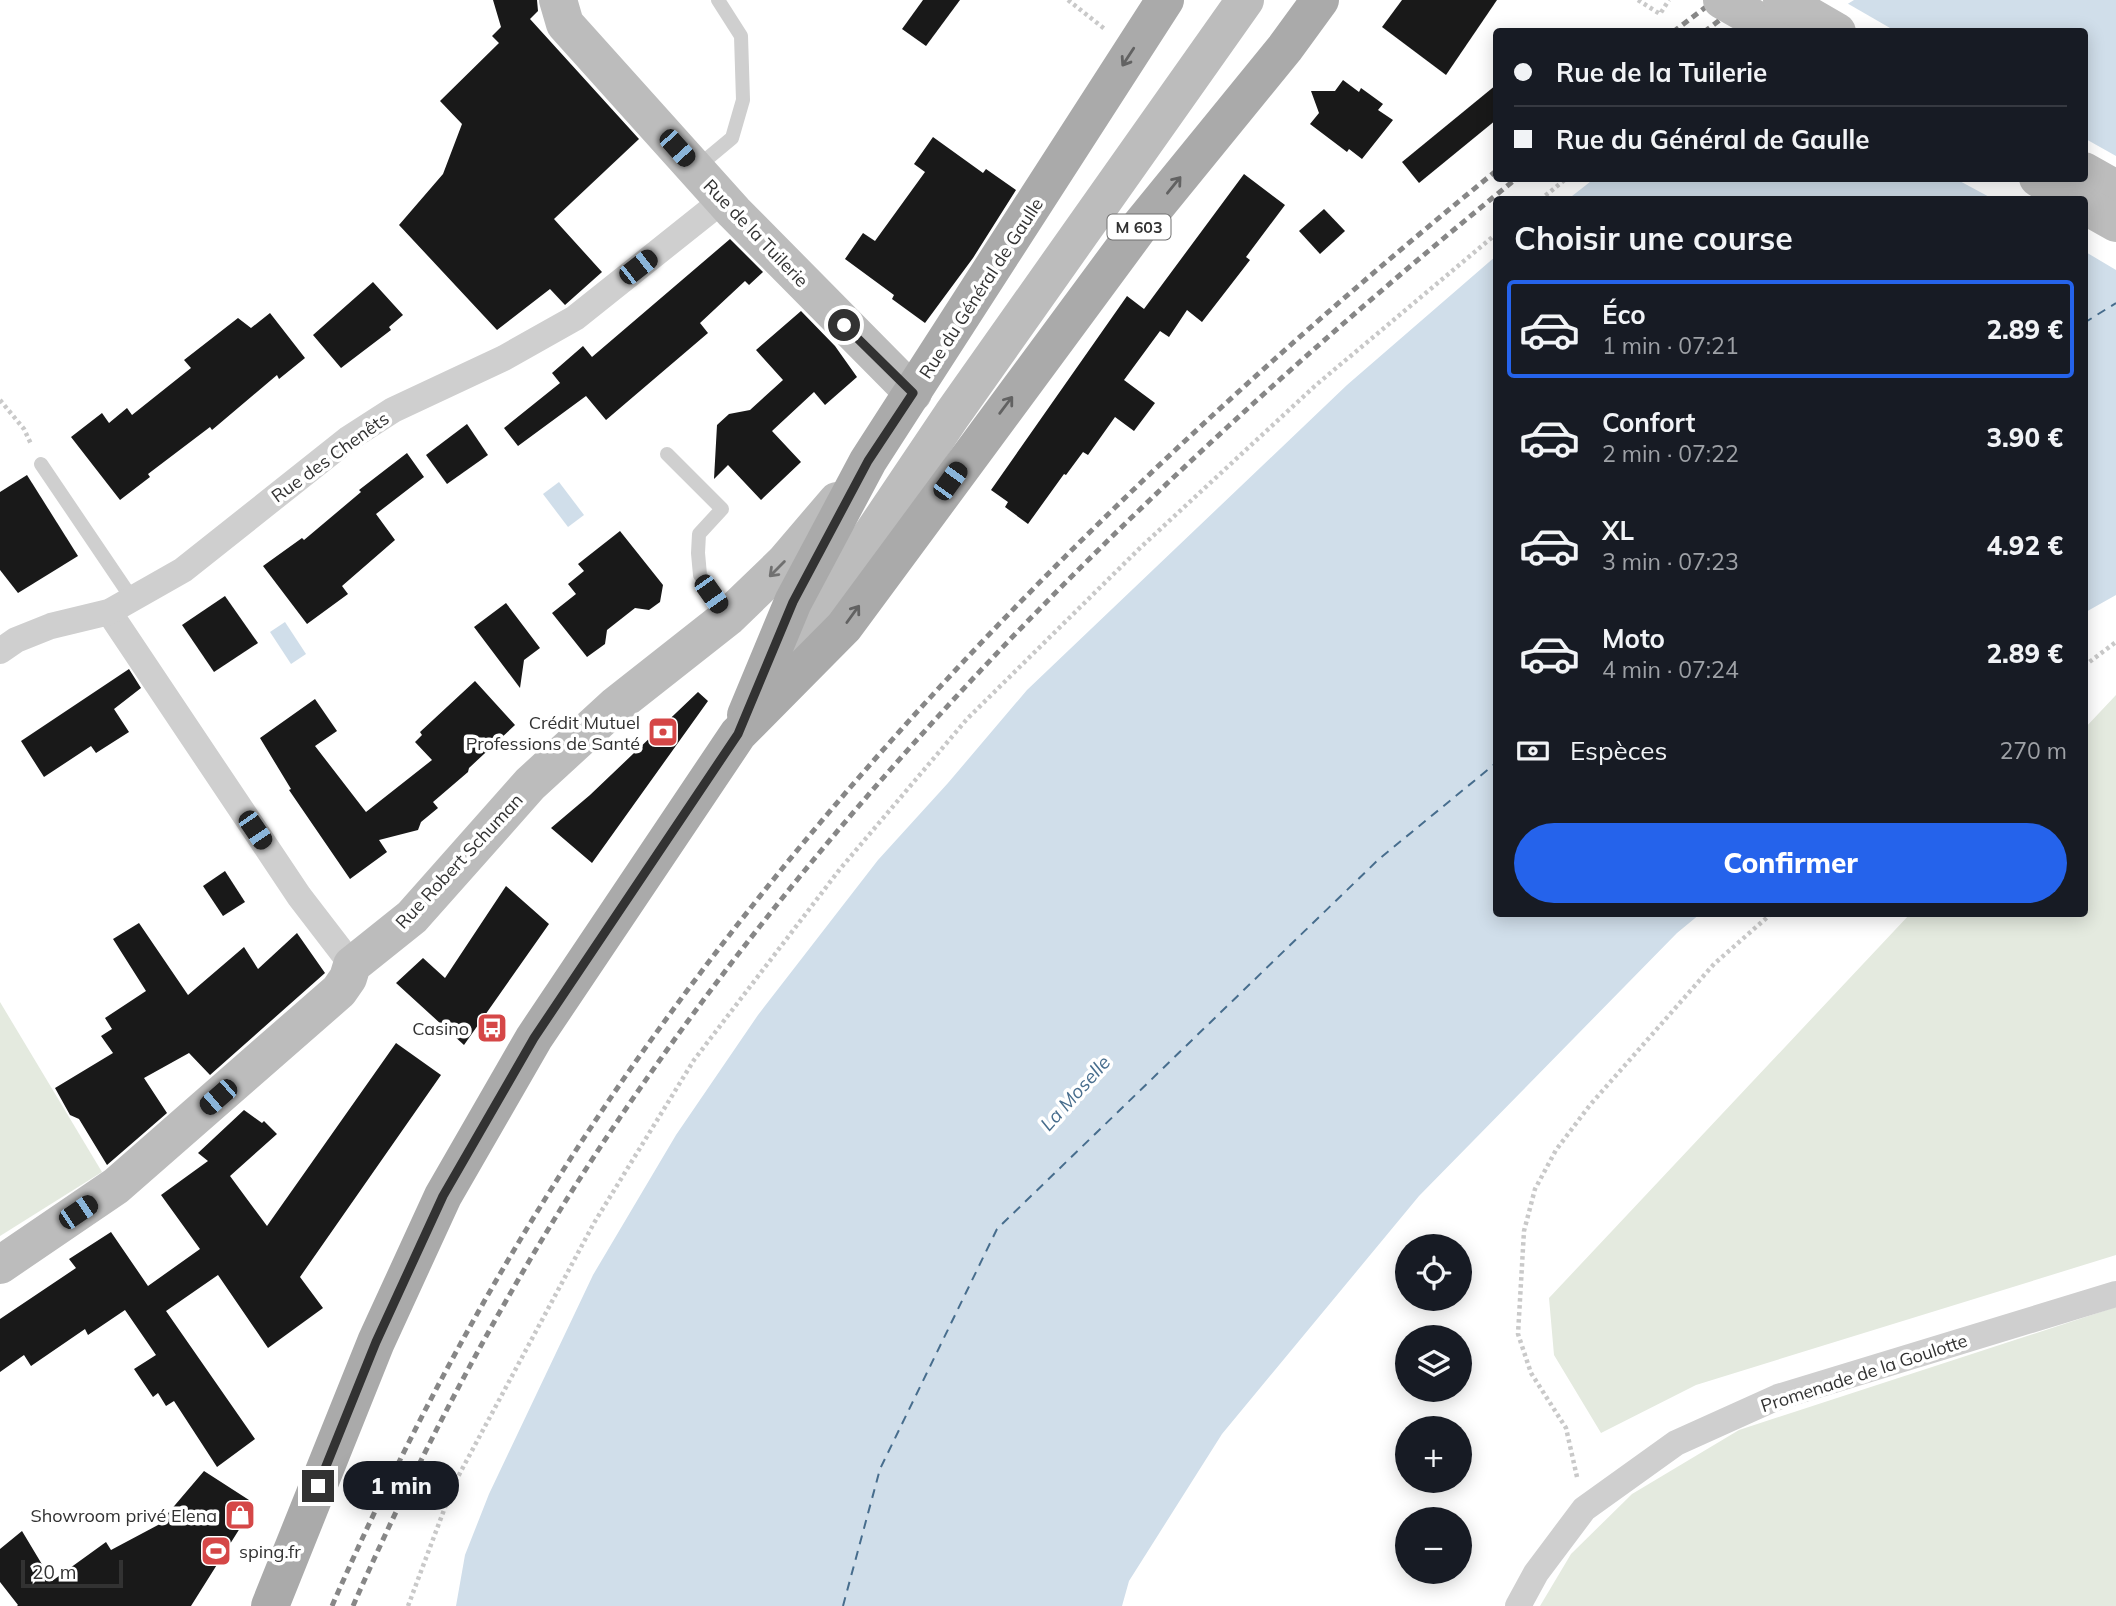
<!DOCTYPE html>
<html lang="fr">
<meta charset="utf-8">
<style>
body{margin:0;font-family:Mulish,sans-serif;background:#20242c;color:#f1f3f6;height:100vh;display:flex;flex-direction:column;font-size:26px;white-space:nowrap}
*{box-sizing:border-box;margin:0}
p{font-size:23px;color:#9ea1a6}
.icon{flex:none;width:38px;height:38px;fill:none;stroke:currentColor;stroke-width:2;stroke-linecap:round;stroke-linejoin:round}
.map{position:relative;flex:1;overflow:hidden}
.side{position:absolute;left:1493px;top:196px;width:595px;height:721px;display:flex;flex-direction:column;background:#171b24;border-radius:7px;box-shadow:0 4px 18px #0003}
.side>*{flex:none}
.top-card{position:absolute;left:1493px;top:28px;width:595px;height:154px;border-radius:7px;box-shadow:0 4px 18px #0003;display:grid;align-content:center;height:154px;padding:0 21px;background:#171b24}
.fabs{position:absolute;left:1395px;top:1234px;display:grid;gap:14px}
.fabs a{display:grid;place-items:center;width:77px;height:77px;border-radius:50%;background:#171b24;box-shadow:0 4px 18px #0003;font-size:35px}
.scale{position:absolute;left:21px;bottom:18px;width:102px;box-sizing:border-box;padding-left:7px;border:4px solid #323232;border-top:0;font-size:19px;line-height:24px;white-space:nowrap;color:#323232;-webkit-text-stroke:5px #fff;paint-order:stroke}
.end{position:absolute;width:32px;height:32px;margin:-16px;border:9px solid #323232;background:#fff;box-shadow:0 0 0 4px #fff}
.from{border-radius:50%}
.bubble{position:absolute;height:49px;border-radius:24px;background:#171b24;box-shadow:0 4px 18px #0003;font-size:23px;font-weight:800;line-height:49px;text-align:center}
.car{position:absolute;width:21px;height:42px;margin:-21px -10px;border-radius:9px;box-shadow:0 0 5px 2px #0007;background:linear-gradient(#222 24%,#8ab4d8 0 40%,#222 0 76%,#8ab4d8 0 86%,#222 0)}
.top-card b{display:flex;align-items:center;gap:24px;height:66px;font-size:26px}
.top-card b+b{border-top:2px solid #363941}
.top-card i{width:18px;height:18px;background:#f1f3f6}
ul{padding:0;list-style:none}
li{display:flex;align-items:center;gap:21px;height:98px;margin:0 14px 10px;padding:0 7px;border:4px solid transparent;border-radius:7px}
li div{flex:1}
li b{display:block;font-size:26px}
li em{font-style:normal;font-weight:800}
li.active{border-color:#2563eb}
li>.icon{width:63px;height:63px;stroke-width:1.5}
h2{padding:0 21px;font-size:32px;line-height:84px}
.pay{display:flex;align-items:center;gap:18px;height:77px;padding:0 21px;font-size:26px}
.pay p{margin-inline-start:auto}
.button{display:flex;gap:14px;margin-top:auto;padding:14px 21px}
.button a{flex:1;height:80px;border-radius:42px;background:#2563eb;color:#fff;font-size:28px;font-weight:800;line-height:80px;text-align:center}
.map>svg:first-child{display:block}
</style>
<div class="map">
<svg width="2116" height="1606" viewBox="0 0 2116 1606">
<rect width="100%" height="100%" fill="#fff"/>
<g fill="#e4eadf">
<polygon points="2116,695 2116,1255 1696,1385 1601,1433 1554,1355 1549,1298 1910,914 2084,914 2084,729"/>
<polygon points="0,1002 102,1172 0,1236"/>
<polygon points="2116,1307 2116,1606 1540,1606 1571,1554 1632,1494 1739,1430"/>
</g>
<g fill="#d0deea">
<polygon points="1854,0 2116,0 2116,595 2084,613 2084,200 1567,200 1595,178 2084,178 2084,32 1804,31"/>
<polygon points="1496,256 1496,914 1700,914 1677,933 1419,1196 1222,1434 1129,1581 1122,1606 456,1606 465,1555 489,1494 593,1275 676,1135 758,1015 878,860 948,783 1027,690 1347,385"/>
<polygon points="559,482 584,515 568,527 543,494"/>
<polygon points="285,622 306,654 291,664 270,632"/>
</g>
<g fill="#fff">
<polygon points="1845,2 1897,32 1800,31"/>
<polygon points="2084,138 2116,156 2116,270 2084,251 2084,200 1993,199 1956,179 2084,178"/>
</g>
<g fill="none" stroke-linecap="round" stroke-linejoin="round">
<g stroke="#476d8d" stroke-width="2" stroke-dasharray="9 7" stroke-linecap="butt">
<polyline points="2084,323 2116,303"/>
<polyline points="843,1606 880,1469 997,1229 1379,859 1496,763"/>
</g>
</g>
<g fill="#191919">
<polygon points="493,0 537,0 538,11 530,19 639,139 554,219 602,272 565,305 550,289 497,330 399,225 443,174 462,124 440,101 499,43 492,36 501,27"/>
<polygon points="923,0 960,0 926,46 902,29"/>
<polygon points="1402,0 1497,0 1446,75 1382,27"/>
<polygon points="1343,80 1359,92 1361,88 1383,104 1378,110 1393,120 1362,159 1349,149 1347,152 1310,124 1319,113 1311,91 1335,91"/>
<polygon points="1496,85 1496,120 1419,183 1402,162"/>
<polygon points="933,137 983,173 986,169 1016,190 973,258 925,323 892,299 894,295 845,259 863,233 875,241 925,172 914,164"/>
<polygon points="1244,174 1285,205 1246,257 1250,260 1202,322 1187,310 1169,337 1160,331 1124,380 1155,403 1134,431 1115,417 1088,455 1083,452 1066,475 1064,474 1028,524 1005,507 1008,502 991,490 1127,296 1144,309"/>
<polygon points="1324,209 1345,231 1320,254 1299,231"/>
<polygon points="730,239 763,272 749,285 745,281 700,323 708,333 606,420 586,396 518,446 504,428 560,383 552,373 583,346 592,357"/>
<polygon points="373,282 403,315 389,327 391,330 341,368 313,335"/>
<polygon points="801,311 835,346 857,377 825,405 814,392 772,431 801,462 761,500 728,465 714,479 717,425 729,414 750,410 783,380 756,350"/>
<polygon points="270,313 305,358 279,379 277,375 212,430 210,427 148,474 150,477 120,500 71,437 102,413 109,423 127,408 132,415 191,368 184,360 238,318 251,328"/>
<polygon points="467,424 488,455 447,484 426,455"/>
<polygon points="407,453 424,477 376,514 395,540 342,586 348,594 307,624 263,566 302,538 304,540 361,492 359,490"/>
<polygon points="27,475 78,556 18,593 0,570 0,492"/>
<polygon points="620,531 663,585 660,602 649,610 635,608 607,630 605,644 587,657 552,613 576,594 568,584 584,571 578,564"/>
<polygon points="225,596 258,643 214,672 182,625"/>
<polygon points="506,603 540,648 524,660 520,688 474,627"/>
<polygon points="129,669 141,688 114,709 129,732 96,753 91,746 44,777 21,741"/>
<polygon points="475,681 515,725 469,768 468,772 433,802 438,808 421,822 418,830 379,840 387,852 350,879 289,790 291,789 260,738 315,699 337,731 315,746 366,812 432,760 415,742 422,735 420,732"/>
<polygon points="698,692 708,701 592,863 551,828 590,795"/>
<polygon points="225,871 245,902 223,916 203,886"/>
<polygon points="506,886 549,924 464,1045 396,983 423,958 445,978"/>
<polygon points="139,923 188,995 244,947 258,969 297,933 325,973 210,1075 189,1053 144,1078 167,1113 107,1165 79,1119 70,1115 55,1088 113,1053 101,1036 112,1029 105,1018 146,991 113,939"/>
<polygon points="396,1043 441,1075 300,1277 323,1308 268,1348 218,1275 166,1311 255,1439 217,1467 174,1401 166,1406 158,1393 153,1397 134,1369 156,1355 125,1310 88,1335 85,1329 31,1366 24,1355 0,1372 0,1319 76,1268 69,1259 111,1232 148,1286 200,1249 161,1195 208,1161 198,1153 244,1110 262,1123 264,1121 277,1134 230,1176 267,1226"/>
<polygon points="204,1471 249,1500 247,1505 252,1509 191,1606 17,1606 18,1605 0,1582 0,1549 22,1531 52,1581 106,1542 111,1550 158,1525"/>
</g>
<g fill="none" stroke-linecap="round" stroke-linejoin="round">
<g stroke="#c9c9c9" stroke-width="4.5" stroke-dasharray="3.5 3.5" stroke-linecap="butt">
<polyline points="1068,0 1106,30"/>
<polyline points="1638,0 1660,14 1669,0"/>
<polyline points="1540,200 1567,178"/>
<polyline points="0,400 24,429 31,444"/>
<polyline points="2084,666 2116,642"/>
<polyline points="1577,1477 1566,1428 1531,1373 1518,1334 1524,1231 1535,1189 1556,1150 1590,1105 1714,964 1771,914"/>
<polyline points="408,1606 453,1486 594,1223 694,1060 840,869 967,719 1141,547 1316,385 1496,234"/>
</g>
<g stroke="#cfcfcf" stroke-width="14">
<polyline points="696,168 732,138 743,100 741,36 718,0"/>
<polyline points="667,454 722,509 699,534 698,553 700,575 727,616"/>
<polyline points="41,464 133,600"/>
</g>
<g stroke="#cfcfcf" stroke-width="26">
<polyline points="109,612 299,896 352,965"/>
<polyline points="0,651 16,640 51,626 109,612 183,570 348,439 393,410 504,358 575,318 723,200"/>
<polyline points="1518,1606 1536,1573 1584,1509 1676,1443 1778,1397 2116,1294"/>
</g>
<g stroke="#bcbcbc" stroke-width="38">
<polyline points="558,0 565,24 734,212 913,393"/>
<polyline points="2084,171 2116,189"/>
<polyline points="2038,178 2075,200"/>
<polyline points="2084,205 2116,223"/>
<polyline points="766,692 952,415 1245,0"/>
<polyline points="0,1265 116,1186 339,991 348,978 352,965 412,917 530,784 615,706 728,617 784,563 837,501"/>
</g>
<g stroke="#aaa" stroke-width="38">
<polyline points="746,715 793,602 868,461 1165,0"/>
<polyline points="270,1606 376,1342 443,1196 534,1038 738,734 844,627 1140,226 1285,48 1320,0"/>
</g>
<g stroke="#878787" stroke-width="5" stroke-dasharray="7 5" stroke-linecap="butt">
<polyline points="1673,32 1715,0"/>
<polyline points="1704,32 1746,0"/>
<path d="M332 1606C413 1420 512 1240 627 1074 867 730 1172 434 1496 171"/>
<path d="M353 1606C433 1424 529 1247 643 1084 883 739 1191 442 1517 178"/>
</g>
<g stroke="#bcbcbc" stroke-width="38">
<polyline points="1722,0 1778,32"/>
<polyline points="1782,0 1837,32"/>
</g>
</g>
<defs><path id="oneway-shaft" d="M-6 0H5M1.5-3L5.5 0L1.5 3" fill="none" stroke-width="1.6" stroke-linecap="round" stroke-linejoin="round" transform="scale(1.75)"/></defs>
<g stroke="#626262">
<use href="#oneway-shaft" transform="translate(1128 57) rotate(123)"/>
<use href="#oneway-shaft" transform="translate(1174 185) rotate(-51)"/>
<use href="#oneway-shaft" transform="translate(1006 405) rotate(-53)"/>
<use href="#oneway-shaft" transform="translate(853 614) rotate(-54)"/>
</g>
<use stroke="#707070" href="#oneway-shaft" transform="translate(777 569) rotate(135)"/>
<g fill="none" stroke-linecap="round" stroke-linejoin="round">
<polyline stroke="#323232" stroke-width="9" points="318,1486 376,1342 443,1196 534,1038 738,734 793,602 868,461 913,393 844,325"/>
</g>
<defs>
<g id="bank-square" transform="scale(1.575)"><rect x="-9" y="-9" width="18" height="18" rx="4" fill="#d54747" stroke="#fff"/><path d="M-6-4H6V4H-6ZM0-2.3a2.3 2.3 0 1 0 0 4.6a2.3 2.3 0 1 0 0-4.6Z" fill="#fff"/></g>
<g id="bus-square" transform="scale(1.575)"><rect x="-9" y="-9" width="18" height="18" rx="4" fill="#d54747" stroke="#fff"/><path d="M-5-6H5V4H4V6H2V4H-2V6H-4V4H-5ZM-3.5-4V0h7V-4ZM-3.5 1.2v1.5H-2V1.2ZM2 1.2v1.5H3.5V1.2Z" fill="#fff"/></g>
<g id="shop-square" transform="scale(1.575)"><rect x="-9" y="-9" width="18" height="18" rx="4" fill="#d54747" stroke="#fff"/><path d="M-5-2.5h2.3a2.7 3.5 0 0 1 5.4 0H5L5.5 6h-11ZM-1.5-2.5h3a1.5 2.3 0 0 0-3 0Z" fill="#fff"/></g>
<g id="stadium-square" transform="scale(1.575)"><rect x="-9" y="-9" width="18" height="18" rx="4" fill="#d54747" stroke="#fff"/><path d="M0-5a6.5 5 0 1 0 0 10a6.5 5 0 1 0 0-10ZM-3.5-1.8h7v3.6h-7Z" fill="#fff"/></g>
</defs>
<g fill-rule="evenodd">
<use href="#bank-square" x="663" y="732"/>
<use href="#bus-square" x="492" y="1028"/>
<use href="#shop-square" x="240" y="1515"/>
<use href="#stadium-square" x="216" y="1551"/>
</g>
<g text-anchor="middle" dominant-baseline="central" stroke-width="7" stroke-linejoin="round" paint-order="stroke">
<rect fill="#fff" stroke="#707070" stroke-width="2" x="1107.5" y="214.5" width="63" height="25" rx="5"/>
<g font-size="16" font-weight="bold" fill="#323232">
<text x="1139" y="227">M 603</text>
</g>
<g font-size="18" fill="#323232" stroke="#fff">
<text transform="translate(756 233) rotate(46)">Rue de la Tuilerie</text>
<text transform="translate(981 288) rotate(-57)">Rue du Général de Gaulle</text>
<text transform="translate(330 457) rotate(-36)">Rue des Chenêts</text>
<text transform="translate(459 861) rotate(-47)">Rue Robert Schuman</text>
<text transform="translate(1864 1373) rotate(-18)">Promenade de la Goulotte</text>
</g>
<g font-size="18" fill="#323232" stroke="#fff" text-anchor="end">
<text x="640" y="722">Crédit Mutuel<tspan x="640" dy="21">Professions de Santé</tspan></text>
<text x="469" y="1028">Casino</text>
<text x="217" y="1515">Showroom privé Elena</text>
<text x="239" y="1551" text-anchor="start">sping.fr</text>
</g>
<g font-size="19" font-style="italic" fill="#476d8d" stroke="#fff">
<text transform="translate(1075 1093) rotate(-48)">La Moselle</text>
</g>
</g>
</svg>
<div class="fabs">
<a><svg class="icon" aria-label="locate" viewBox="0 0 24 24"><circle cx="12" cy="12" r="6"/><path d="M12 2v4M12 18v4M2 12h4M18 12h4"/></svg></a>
<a><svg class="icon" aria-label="layers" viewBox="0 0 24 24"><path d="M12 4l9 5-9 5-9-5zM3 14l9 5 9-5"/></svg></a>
<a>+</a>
<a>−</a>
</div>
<div class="scale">20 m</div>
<i class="end from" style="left:844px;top:325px"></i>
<i class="end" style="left:318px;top:1486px"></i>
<div class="bubble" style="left:343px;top:1461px;width:116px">1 min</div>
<i class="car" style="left:677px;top:148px;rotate:138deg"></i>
<i class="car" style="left:638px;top:267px;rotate:52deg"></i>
<i class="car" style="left:950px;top:481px;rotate:36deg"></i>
<i class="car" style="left:711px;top:594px;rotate:145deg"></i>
<i class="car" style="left:255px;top:830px;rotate:146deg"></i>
<i class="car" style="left:218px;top:1097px;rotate:229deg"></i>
<i class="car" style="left:78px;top:1212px;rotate:56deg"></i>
<div class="top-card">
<b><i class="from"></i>Rue de la Tuilerie</b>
<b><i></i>Rue du Général de Gaulle</b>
</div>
<section class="side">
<h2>Choisir une course</h2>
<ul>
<li class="active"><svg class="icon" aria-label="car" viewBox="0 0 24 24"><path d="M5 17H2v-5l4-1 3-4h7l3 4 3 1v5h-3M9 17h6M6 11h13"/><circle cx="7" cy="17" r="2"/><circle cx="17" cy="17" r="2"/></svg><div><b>Éco</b><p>1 min · 07:21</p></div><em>2.89 €</em></li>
<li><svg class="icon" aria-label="car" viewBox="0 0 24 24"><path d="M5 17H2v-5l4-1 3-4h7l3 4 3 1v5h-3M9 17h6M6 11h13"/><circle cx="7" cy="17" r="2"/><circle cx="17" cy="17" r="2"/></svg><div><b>Confort</b><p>2 min · 07:22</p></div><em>3.90 €</em></li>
<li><svg class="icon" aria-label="car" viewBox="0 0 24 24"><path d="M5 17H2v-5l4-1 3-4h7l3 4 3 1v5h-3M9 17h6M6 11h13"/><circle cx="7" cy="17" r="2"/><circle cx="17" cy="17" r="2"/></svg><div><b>XL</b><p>3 min · 07:23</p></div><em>4.92 €</em></li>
<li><svg class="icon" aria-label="car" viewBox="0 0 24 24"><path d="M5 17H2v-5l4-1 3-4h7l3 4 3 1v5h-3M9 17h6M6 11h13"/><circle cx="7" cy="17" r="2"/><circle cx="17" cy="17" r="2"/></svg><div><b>Moto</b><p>4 min · 07:24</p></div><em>2.89 €</em></li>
</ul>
<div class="pay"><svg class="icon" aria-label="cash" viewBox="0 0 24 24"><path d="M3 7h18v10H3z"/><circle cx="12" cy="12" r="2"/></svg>Espèces<p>270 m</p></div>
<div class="button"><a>Confirmer</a></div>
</section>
</div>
